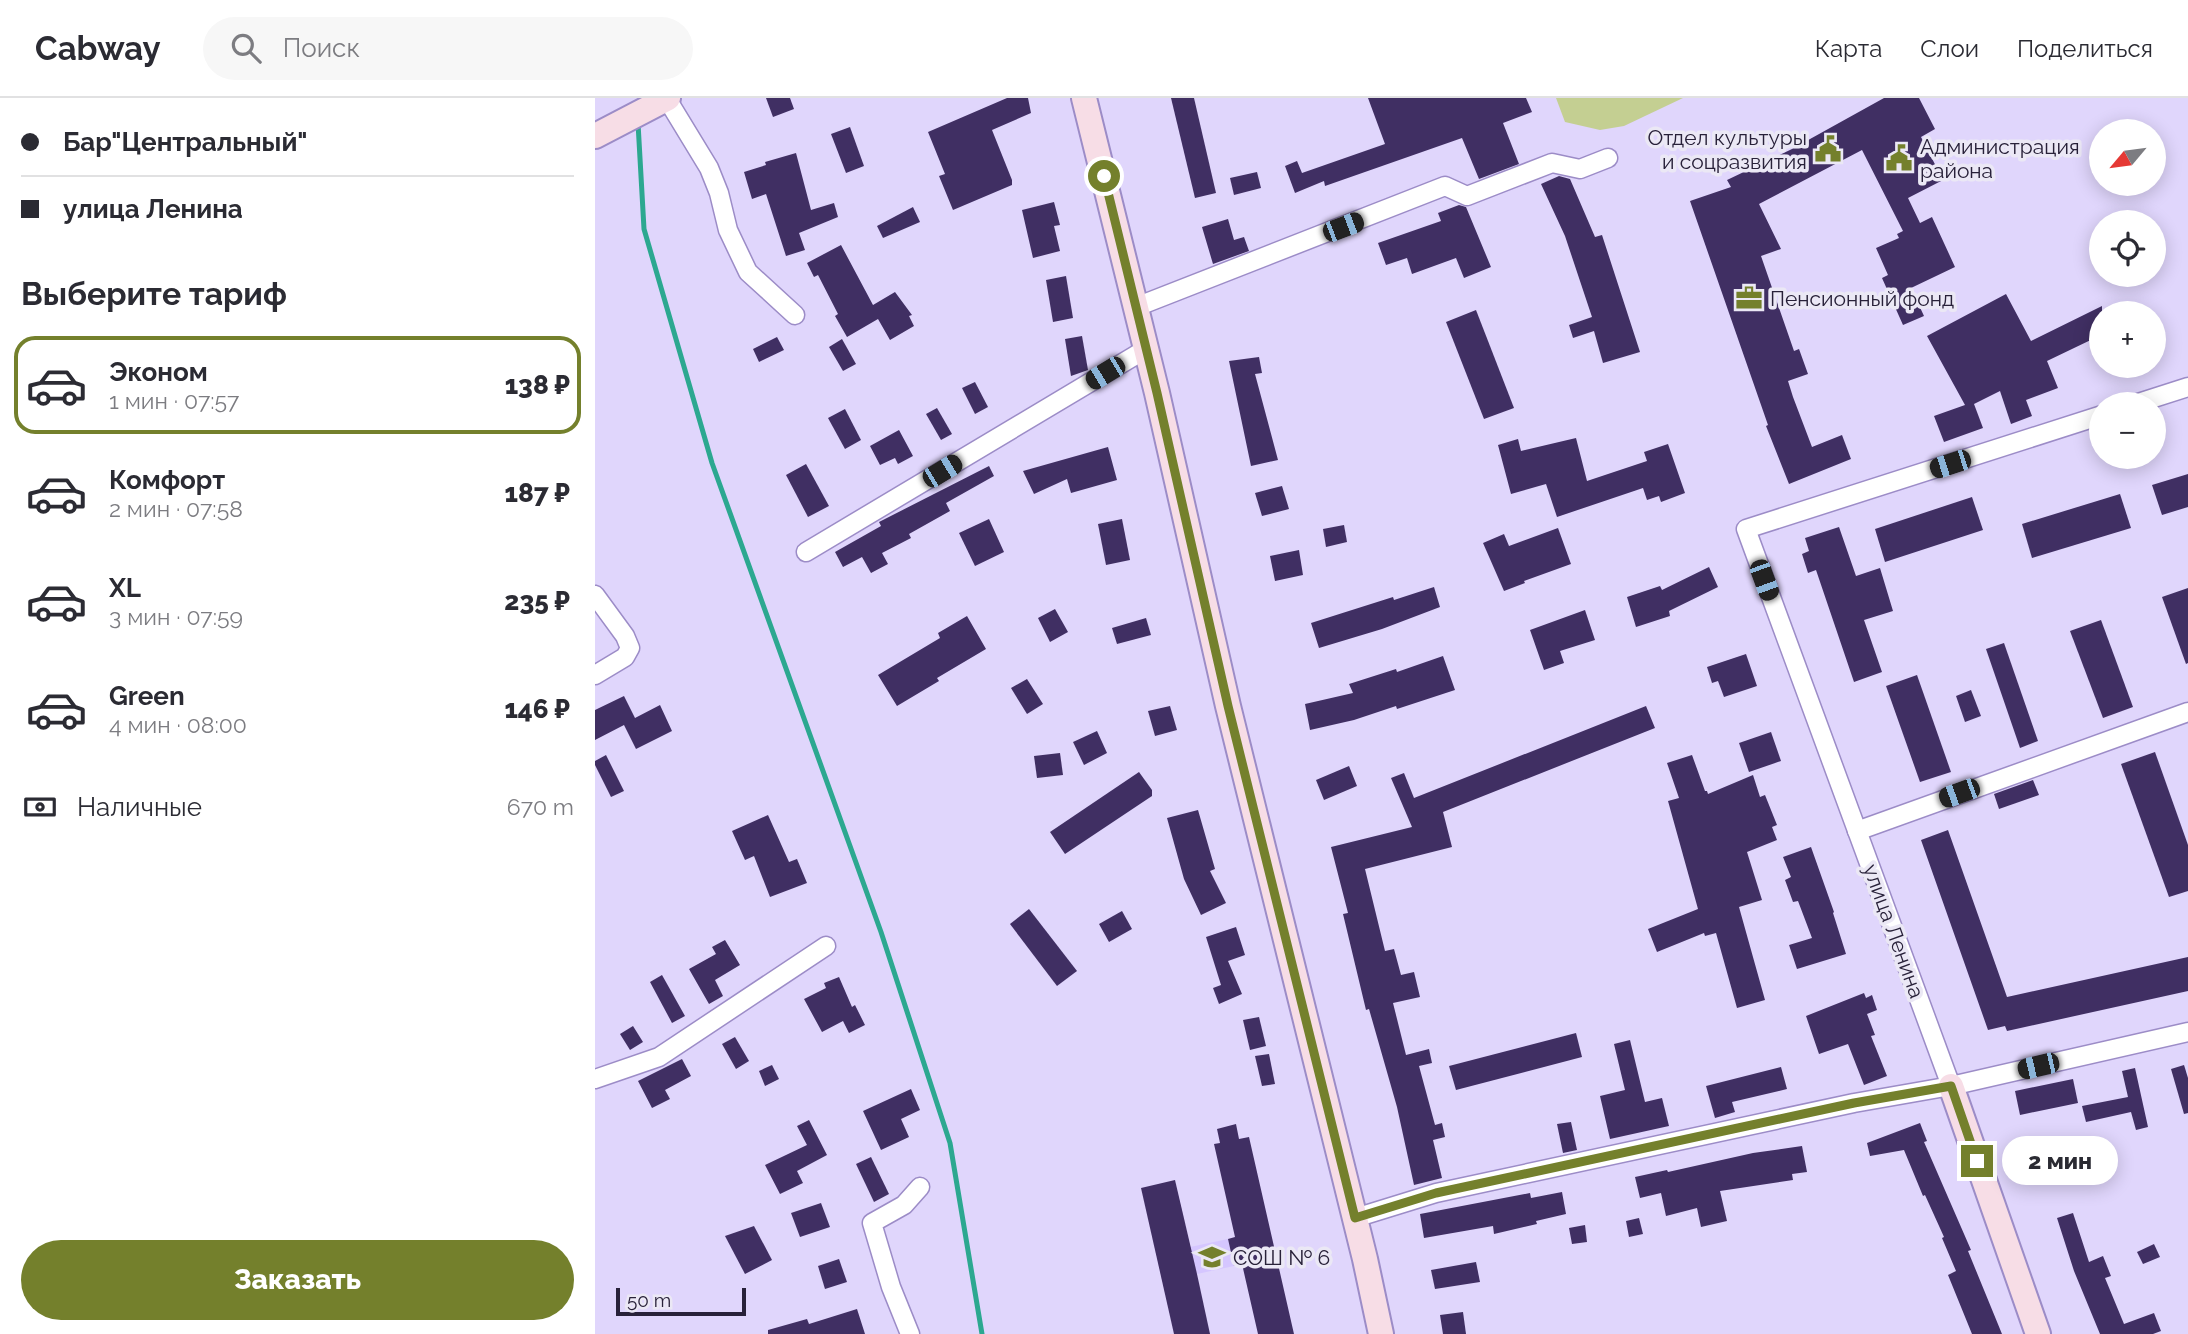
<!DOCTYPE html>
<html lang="ru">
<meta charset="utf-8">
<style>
body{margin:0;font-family:Raleway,sans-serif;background:#f7f7f7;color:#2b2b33;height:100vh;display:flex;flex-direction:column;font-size:26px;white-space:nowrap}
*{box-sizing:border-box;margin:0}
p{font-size:23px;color:#7c7c81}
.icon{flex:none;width:38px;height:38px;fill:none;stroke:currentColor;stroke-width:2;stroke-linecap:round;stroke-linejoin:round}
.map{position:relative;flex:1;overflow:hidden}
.drawer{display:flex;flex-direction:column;background:#fff;width:595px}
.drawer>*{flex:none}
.top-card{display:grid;align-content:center;height:154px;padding:0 21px;background:#fff}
.needle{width:46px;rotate:241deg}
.tools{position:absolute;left:1494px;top:21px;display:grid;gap:14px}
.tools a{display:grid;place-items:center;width:77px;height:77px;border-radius:50%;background:#fff;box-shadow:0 4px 18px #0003;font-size:35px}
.scale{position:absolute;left:21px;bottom:18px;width:130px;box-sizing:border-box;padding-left:7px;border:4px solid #282139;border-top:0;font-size:19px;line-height:24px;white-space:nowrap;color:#282139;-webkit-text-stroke:5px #ebe8f5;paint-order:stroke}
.end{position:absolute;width:32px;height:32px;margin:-16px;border:9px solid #74802c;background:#fff;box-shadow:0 0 0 4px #fff}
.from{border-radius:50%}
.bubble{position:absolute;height:49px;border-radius:24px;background:#fff;box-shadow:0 4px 18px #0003;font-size:23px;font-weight:800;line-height:49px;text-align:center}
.car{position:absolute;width:21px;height:42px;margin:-21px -10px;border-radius:9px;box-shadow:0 0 5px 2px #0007;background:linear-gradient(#222 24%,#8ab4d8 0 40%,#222 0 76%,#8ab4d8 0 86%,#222 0)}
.top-card b{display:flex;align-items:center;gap:24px;height:66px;font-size:26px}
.top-card b+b{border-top:2px solid #e1e1e2}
.top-card i{width:18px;height:18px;background:#2b2b33}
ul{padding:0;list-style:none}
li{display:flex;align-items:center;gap:21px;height:98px;margin:0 14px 10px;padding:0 7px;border:4px solid transparent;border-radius:21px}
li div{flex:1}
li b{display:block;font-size:26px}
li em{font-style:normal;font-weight:800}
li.current{border-color:#74802c}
li>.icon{width:63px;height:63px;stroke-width:1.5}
h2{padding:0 21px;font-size:32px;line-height:84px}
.pay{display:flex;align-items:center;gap:18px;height:77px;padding:0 21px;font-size:26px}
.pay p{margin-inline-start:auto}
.button{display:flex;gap:14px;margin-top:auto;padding:14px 21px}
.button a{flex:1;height:80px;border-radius:42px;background:#74802c;color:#fff;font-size:28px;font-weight:800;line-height:80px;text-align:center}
header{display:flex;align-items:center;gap:42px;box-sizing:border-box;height:98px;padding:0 35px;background:#fff;border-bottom:2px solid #e1e1e2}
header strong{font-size:33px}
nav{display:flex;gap:38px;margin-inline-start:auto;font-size:24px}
.search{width:490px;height:63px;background:#f7f7f7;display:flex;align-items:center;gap:18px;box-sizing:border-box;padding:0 24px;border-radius:38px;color:#7c7c81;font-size:26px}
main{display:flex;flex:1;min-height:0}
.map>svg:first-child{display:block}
</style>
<header>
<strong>Cabway</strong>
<div class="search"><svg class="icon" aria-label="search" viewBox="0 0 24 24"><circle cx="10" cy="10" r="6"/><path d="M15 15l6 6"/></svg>Поиск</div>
<nav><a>Карта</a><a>Слои</a><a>Поделиться</a></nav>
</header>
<main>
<section class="drawer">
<div class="top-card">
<b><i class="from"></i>Бар&quot;Центральный&quot;</b>
<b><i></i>улица Ленина</b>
</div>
<h2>Выберите тариф</h2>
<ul>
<li class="current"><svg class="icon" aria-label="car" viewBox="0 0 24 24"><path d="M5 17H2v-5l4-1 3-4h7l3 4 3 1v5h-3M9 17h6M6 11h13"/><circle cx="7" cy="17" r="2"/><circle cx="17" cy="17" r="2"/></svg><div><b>Эконом</b><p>1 мин · 07:57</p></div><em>138 ₽</em></li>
<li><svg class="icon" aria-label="car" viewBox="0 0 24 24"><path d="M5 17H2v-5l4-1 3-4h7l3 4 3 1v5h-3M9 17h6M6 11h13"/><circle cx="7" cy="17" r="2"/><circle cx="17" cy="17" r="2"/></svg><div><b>Комфорт</b><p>2 мин · 07:58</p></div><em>187 ₽</em></li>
<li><svg class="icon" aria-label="car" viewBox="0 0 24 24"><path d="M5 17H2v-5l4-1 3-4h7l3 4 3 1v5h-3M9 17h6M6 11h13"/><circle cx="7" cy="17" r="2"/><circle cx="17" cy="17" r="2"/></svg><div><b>XL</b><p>3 мин · 07:59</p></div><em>235 ₽</em></li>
<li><svg class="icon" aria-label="car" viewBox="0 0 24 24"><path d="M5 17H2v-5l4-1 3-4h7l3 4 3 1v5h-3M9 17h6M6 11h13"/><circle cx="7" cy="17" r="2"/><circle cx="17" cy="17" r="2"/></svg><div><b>Green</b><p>4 мин · 08:00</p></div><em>146 ₽</em></li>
</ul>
<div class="pay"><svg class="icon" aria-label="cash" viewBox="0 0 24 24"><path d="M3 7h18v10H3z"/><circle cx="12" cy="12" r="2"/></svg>Наличные<p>670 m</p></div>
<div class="button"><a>Заказать</a></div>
</section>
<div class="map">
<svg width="1593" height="1236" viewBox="0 0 1593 1236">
<rect width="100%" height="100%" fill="#e0d6fc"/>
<polygon fill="#d5c6ff" points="633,1141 639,1168 602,1176 595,1149"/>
<polygon fill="#c4cf92" points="961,0 1088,0 1029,28 1005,32 970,24"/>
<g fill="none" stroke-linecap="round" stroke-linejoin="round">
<polyline stroke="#2ca890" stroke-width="5" points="43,25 49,131 117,365 286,834 355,1045 387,1236"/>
</g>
<g fill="#402f63">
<polygon points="171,0 195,0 199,11 178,19"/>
<polygon points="412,0 433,0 436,15 397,32 417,82 417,87 358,112 344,78 350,76 333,34"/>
<polygon points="576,0 599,0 621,95 600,100"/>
<polygon points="773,0 931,0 937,14 908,25 924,66 884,81 867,40 730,88 729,83 700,95 690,68 702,63 707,75 790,46"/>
<polygon points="1289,0 1324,0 1340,31 1326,39 1348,82 1313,100 1325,125 1337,119 1360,169 1316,190 1329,218 1308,227 1287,180 1293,177 1281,150 1304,140 1302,136 1308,133 1267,52 1164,106 1186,151 1166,158 1199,253 1204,251 1213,276 1193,283 1198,299 1217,349 1247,337 1256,361 1194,386 1171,328 1173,327 1095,103 1136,89 1132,82 1197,51"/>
<polygon points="255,29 269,68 251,75 236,36"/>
<polygon points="201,55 216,112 239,105 243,119 204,135 210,152 191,158 171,96 157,101 149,74 171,67 170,64"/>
<polygon points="662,74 666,90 639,97 635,80"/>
<polygon points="964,78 975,81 1000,139 1007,137 1045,254 1008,265 999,233 978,240 974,227 997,219 970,138 946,86"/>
<polygon points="459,104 465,127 459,128 465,153 438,160 427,112"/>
<polygon points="864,107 871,109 896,169 869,180 861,160 817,176 812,160 791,167 783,145 846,123 843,115"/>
<polygon points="318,109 325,124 288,140 282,128"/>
<polygon points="633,121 639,142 649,139 654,153 618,166 607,129"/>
<polygon points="246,147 278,207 300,194 317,217 314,218 319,228 295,242 283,221 252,239 240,218 243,216 223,177 219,179 212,165"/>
<polygon points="471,178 478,220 458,224 451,182"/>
<polygon points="1411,196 1436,243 1507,208 1507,249 1502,239 1452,263 1463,290 1431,302 1437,318 1416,326 1405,293 1379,306 1388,330 1349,344 1339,318 1370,307 1332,238"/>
<polygon points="881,212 919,310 889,321 851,224"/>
<polygon points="487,238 493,272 476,278 470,241"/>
<polygon points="182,239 189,252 164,264 158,251"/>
<polygon points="247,241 261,266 248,273 234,249"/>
<polygon points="664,259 667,275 660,276 683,362 656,368 634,263"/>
<polygon points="380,284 393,309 380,316 367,290"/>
<polygon points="342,310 357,336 346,342 331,316"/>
<polygon points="250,311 266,342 250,351 233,320"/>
<polygon points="304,332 318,358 303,366 300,360 285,367 275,348"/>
<polygon points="981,340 992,383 1052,363 1049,354 1073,346 1090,395 1066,404 1064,398 1052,402 1048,390 962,419 951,386 916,396 903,347 923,341 926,353"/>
<polygon points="513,349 522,382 476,395 472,381 439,396 428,373"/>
<polygon points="211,366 234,408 213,419 191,377"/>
<polygon points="394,368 399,378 351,405 355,413 314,436 316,440 287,455 293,466 276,475 267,459 248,469 240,454 286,428 284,424"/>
<polygon points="1593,376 1593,409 1567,417 1557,387"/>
<polygon points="687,388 694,411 667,418 660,395"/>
<polygon points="1525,396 1536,430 1437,460 1427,426"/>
<polygon points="1377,399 1388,432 1290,464 1280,431"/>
<polygon points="394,421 409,454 380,468 364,435"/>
<polygon points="527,421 535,462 511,467 503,426"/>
<polygon points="749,427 752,444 731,449 728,431"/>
<polygon points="1244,429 1261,478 1285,470 1298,513 1269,522 1287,574 1259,584 1221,472 1213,475 1207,456 1214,453 1210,440"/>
<polygon points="963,430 976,466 929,483 930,485 909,493 888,445 909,436 914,448"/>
<polygon points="704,452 708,477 680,483 675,458"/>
<polygon points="1114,469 1123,489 1074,513 1075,518 1041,529 1032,499 1065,488 1067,492"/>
<polygon points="839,489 845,509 787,531 724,550 716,525 798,499 799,502"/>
<polygon points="1593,490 1593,565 1591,566 1567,499"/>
<polygon points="460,511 473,534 455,544 443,520"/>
<polygon points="990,512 1000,542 965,553 969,565 949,572 935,532"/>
<polygon points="372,518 391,551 342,580 344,583 302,608 283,577 345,540 343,535"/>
<polygon points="551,520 556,537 522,546 517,530"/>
<polygon points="1506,522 1538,609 1508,620 1475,533"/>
<polygon points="1409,545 1443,643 1425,650 1391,551"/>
<polygon points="1151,556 1162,588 1129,599 1123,583 1117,585 1112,569"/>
<polygon points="848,558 860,592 802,611 801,608 759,622 715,632 710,606 758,595 754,586 801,571 802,574"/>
<polygon points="1322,577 1356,674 1325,684 1291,588"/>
<polygon points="432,581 448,606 432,616 416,590"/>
<polygon points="1376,592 1386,618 1370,624 1361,598"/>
<polygon points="29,598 40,620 65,607 77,633 41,651 29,627 0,642 0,612"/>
<polygon points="575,608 582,632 560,638 553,613"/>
<polygon points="1051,608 1060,630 848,714 857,749 770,771 790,853 799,851 806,877 819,874 825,899 798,905 811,957 834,951 837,965 824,968 840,1027 847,1025 850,1039 838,1042 847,1080 819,1087 802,1009 774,911 771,912 748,816 753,815 736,749 817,729 796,680 809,675 819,700"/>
<polygon points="502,633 512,655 489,667 478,644"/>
<polygon points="1176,634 1186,663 1154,674 1144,645"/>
<polygon points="1560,654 1593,747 1593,793 1574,799 1526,666"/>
<polygon points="465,655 468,677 442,680 439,658"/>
<polygon points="11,657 29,693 16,699 0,667 0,663"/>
<polygon points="1097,657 1110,693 1112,693 1113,696 1158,677 1165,699 1170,697 1182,727 1177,729 1182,742 1152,754 1167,802 1144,809 1170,902 1142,910 1121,835 1110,838 1109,835 1062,854 1053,831 1103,811 1073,703 1084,700 1072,665"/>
<polygon points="754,668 762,688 729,702 721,682"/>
<polygon points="544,674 557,692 557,698 470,756 455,734"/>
<polygon points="1438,682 1444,697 1404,711 1399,696"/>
<polygon points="603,712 620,771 615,773 631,805 606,817 589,781 572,720"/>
<polygon points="173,717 194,764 202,761 212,785 175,799 159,758 150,762 137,733"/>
<polygon points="1353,732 1412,899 1593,859 1593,893 1412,933 1410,928 1393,932 1326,742"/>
<polygon points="1216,749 1239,814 1238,815 1251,856 1202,871 1194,847 1217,840 1203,803 1198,804 1190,782 1196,779 1188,759"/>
<polygon points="434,811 482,873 462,888 415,826"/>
<polygon points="527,813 537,831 514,844 504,826"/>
<polygon points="641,829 650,857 633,863 647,896 624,906 618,890 626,887 611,839"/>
<polygon points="130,842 145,867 120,882 128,898 114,906 94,871 121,856 117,849"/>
<polygon points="67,877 90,918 77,925 55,884"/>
<polygon points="244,879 257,909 260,907 270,927 254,935 248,923 227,934 209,901 231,890 229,885"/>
<polygon points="1269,895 1271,900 1277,897 1282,912 1272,916 1280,937 1276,938 1292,978 1269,987 1253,946 1224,956 1211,918"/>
<polygon points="664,919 671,948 655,952 648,922"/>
<polygon points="38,928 48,944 35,952 25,936"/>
<polygon points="981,935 987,959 861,992 854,968"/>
<polygon points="140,939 154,963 141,971 127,946"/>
<polygon points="1035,942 1050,1004 1067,1000 1074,1028 1015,1041 1005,998 1030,992 1019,946"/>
<polygon points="674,956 680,986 667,988 660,958"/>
<polygon points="87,961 96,978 70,992 75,1001 57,1010 43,983"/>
<polygon points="177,967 184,981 170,988 164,973"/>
<polygon points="1589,967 1593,980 1593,1015 1589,1016 1576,971"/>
<polygon points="1186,969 1192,991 1137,1004 1140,1014 1120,1020 1111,988"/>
<polygon points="1540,970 1553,1029 1541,1032 1536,1014 1491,1024 1487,1008 1533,999 1527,973"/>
<polygon points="1478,981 1483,1005 1425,1017 1420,993"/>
<polygon points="316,991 325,1012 306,1021 314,1039 286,1052 268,1013"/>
<polygon points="214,1022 232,1057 202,1073 208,1085 185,1096 170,1067 212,1047 202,1028"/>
<polygon points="976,1024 982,1052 968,1055 962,1026"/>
<polygon points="1325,1025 1332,1043 1329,1044 1376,1152 1373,1153 1407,1236 1377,1236 1353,1177 1361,1173 1347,1140 1349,1139 1330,1097 1328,1098 1309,1052 1275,1058 1272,1045"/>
<polygon points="641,1026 644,1041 654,1039 699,1236 663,1236 647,1166 639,1168 633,1141 640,1139 619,1046 625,1045 622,1031"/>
<polygon points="1464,1046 1471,1064 1444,1074 1437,1057"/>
<polygon points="1207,1048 1212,1074 1197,1076 1198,1082 1125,1093 1132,1123 1106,1129 1102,1110 1071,1118 1066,1095 1045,1100 1040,1079 1072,1072 1073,1074 1158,1055"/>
<polygon points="276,1059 294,1096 279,1104 261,1066"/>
<polygon points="580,1082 602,1176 615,1236 579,1236 546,1090"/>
<polygon points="967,1094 971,1116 941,1123 942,1126 899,1136 898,1128 829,1140 825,1116 935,1095 936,1100"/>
<polygon points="226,1105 235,1129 205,1139 196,1115"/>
<polygon points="1478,1115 1494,1164 1508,1158 1516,1178 1510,1180 1529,1226 1559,1215 1566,1233 1558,1236 1505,1236 1479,1173 1462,1120"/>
<polygon points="1044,1120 1048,1136 1034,1139 1031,1123"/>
<polygon points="990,1127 992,1144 977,1146 974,1130"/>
<polygon points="159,1128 177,1162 150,1176 130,1138"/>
<polygon points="1559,1146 1565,1159 1548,1166 1542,1154"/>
<polygon points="244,1161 252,1184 230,1191 223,1168"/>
<polygon points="881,1164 885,1184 840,1191 836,1172"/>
<polygon points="262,1211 270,1236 173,1236 173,1232 212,1221 214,1226"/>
<polygon points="868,1214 871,1236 848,1236 845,1217"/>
</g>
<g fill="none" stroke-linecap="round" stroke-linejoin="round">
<g stroke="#9c8cc7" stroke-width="21">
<g id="street">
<polyline points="72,1 114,70 124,95 133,132 153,174 200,217"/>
<polyline points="541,209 850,88 872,98 957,65 985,71 1013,60"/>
<polyline points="1540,306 1593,289"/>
<polyline points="211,454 551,251"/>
<polyline points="0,497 30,538 35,550 30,559 0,577"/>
<polyline points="1262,733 1593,614"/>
<polyline points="0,981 64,959 231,848"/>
<polyline points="1356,988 1151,431 1507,317"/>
<polyline points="760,1120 841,1095 1259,1005 1356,988 1593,934"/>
<polyline points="315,1236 296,1189 277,1125 309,1107 325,1089"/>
</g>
</g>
<g stroke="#9c8cc7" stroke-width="28">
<g id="secondary">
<polyline points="489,0 562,295 633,608 770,1161 786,1236"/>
<polyline points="0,38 73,0"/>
<polyline points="1356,988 1443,1236"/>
</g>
</g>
<use href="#street" stroke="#fff" stroke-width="18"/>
<use href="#secondary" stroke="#f7dde6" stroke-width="24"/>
</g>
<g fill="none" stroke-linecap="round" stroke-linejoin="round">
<polyline stroke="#74802c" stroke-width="9" points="509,78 562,295 633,608 760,1120 841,1095 1259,1005 1356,988 1382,1063"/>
</g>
<defs>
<g id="civic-bare" transform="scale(2.1)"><path d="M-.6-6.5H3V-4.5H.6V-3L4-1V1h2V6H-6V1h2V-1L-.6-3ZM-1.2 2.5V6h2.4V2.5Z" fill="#74802c" stroke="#ebe8f5" stroke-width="2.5" paint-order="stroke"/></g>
<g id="office-bare" transform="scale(2.1)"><path d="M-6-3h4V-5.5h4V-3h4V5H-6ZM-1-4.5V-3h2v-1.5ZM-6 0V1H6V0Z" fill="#74802c" stroke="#ebe8f5" stroke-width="2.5" paint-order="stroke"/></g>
<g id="school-bare" transform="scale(2.1)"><path d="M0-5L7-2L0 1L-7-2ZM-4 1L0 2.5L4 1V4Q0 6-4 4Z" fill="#74802c" stroke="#ebe8f5" stroke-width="2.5" paint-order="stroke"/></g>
</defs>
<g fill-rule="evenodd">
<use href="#civic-bare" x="1233" y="51"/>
<use href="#civic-bare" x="1304" y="60"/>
<use href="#office-bare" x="1154" y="200"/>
<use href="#school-bare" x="617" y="1159"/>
</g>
<g text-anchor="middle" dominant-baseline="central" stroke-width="7" stroke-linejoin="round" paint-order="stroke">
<g font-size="21" fill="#282139" stroke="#ebe8f5" text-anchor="start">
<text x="1212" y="39" text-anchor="end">Отдел культуры<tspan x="1212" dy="24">и соцразвития</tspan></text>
<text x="1325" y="48">Администрация<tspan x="1325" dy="24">района</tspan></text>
<text x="1175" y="200">Пенсионный фонд</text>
<text x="638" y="1159">СОШ № 6</text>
</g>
<g font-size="21" fill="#282139" stroke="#ebe8f5">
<text transform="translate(1299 833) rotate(70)">улица Ленина</text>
</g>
</g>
</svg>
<div class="tools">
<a><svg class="needle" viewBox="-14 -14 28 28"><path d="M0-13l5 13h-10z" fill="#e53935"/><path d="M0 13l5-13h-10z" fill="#7c7c81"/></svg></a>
<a><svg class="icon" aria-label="locate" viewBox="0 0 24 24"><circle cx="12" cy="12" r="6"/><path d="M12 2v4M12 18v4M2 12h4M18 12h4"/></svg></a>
<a>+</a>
<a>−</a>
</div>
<div class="scale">50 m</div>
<i class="end from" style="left:509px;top:78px"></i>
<i class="end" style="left:1382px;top:1063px"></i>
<div class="bubble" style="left:1407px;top:1038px;width:116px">2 мин</div>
<i class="car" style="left:748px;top:129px;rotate:69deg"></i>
<i class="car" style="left:510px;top:275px;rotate:239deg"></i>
<i class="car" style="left:1355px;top:366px;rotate:252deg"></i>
<i class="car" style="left:347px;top:373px;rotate:59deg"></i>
<i class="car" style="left:1169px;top:482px;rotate:160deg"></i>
<i class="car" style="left:1364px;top:695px;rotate:250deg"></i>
<i class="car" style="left:1443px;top:968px;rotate:257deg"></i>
</div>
</main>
